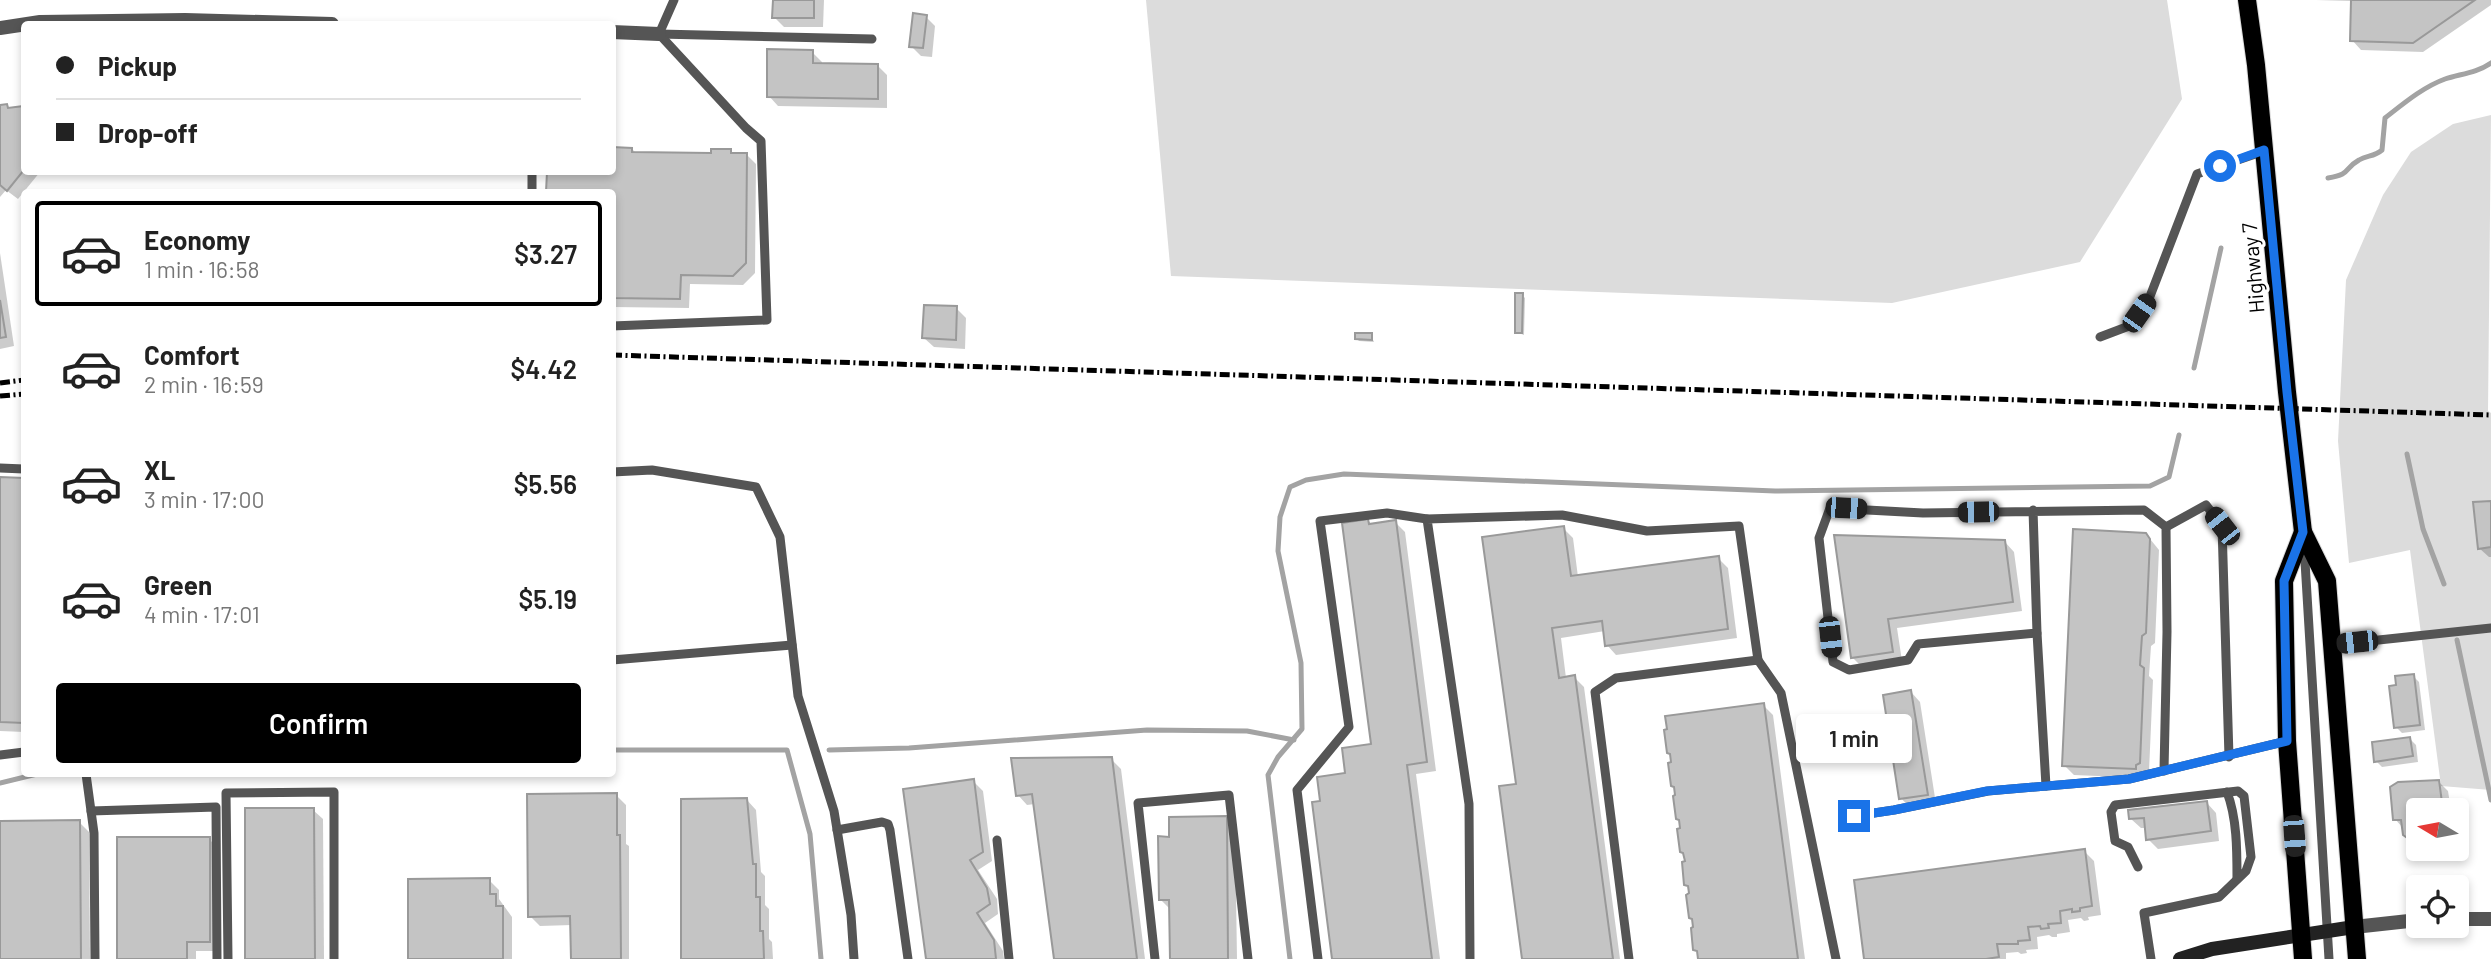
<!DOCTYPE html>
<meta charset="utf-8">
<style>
body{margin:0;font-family:Barlow,sans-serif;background:#f2f2f2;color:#222;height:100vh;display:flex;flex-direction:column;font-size:26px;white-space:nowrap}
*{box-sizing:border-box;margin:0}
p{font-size:23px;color:#767676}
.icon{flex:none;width:38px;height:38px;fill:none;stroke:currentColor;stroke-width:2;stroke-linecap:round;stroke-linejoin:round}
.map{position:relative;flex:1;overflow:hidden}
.side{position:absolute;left:21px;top:189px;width:595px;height:588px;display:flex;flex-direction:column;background:#fff;border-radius:7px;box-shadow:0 4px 10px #0003}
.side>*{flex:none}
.hud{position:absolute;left:21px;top:21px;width:595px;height:154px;border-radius:7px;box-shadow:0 4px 10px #0003;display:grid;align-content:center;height:154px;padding:0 35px;background:#fff}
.needle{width:46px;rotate:280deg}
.controls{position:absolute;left:2406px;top:798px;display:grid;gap:14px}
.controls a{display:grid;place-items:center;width:63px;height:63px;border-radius:7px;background:#fff;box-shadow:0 4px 10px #0003;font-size:35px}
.end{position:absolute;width:32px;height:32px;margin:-16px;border:9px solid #1a73e8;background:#fff;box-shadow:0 0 0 4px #fff}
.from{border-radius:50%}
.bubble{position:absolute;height:49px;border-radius:7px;background:#fff;box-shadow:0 4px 10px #0003;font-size:23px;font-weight:600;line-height:49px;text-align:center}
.car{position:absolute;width:21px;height:42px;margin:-21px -10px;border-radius:9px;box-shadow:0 0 5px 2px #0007;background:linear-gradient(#222 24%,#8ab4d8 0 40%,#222 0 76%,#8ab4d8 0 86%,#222 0)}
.hud b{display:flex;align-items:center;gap:24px;height:66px;font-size:26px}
.hud b+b{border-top:2px solid #e0e0e0}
.hud i{width:18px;height:18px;background:#222}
ul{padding:12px 0 0;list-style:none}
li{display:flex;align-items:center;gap:21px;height:105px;margin:0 14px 10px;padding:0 21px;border:4px solid transparent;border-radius:7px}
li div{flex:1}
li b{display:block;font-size:26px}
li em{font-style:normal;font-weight:600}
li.on{border-color:#000}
li>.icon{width:63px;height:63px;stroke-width:1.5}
.cta{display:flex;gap:14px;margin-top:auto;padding:14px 35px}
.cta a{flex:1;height:80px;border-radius:7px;background:#000;color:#fff;font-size:28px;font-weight:600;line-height:80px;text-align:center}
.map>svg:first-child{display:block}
</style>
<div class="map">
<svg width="2491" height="959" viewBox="0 0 2491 959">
<rect width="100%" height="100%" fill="#fff"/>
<g fill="#dcdcdc">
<polygon points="1146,0 2167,0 2182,99 2080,262 1892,303 1171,276"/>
<polygon points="2491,115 2488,411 2491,413 2491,790 2441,786 2410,550 2349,563 2338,441 2346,280 2383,195 2411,152 2453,124"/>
</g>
<g fill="#0003">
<polygon points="774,0 824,0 823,27 784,27 774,17"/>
<polygon points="2491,0 2491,5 2423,52 2361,50 2352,40 2353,1 2316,0"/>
<polygon points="926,17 935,26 932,57 921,56 911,46"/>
<polygon points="812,52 822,62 822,65 878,66 887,75 887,108 778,106 769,96"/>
<polygon points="7,106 10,109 24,108 24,172 40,172 18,199 6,190 0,197 0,107"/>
<polygon points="632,149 636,153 713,154 730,151 734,154 747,155 756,164 755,273 743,285 690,284 689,308 612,307 612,192 548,192 548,172 612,172"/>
<polygon points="0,253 14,346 0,349"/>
<polygon points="1522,295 1525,298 1524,335 1516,332"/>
<polygon points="956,308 966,318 965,349 934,347 924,338"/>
<polygon points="1371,335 1374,342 1359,341 1357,339"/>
<polygon points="0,478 24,480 24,732 0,731"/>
<polygon points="2491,503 2491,557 2489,557 2479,548"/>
<polygon points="1368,521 1372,525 1395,522 1405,532 1436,771 1416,774 1440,959 1334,959 1322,802 1373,746"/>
<polygon points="1563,528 1573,538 1578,577 1718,558 1728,568 1737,638 1616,655 1607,645 1605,631 1561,638 1566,678 1574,677 1584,687 1620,959 1524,959 1518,785"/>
<polygon points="2146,534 2159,550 2155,643 2151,646 2149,676 2153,680 2149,772 2145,778 2074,775 2064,765"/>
<polygon points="1836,536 2005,542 2014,552 2022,611 1897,628 1902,661 1862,667 1852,657"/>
<polygon points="2413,676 2419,682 2425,730 2402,733 2396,727 2398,686"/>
<polygon points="1911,692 1920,702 1936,804 1910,808 1901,798"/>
<polygon points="1763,705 1773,715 1805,959 1699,959 1699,953 1695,950 1695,928 1691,894 1690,889 1686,884 1686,862 1670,764"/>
<polygon points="2410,739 2416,745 2418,762 2382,767 2376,761"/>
<polygon points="1111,759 1121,769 1145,959 1055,959 1035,804 1027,805 1018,795"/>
<polygon points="973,781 983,791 992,861 978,870 997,899 998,914 985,923 1003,951 1004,959 926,959 905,790"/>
<polygon points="2439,782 2448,791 2451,810 2418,810 2418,847 2404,834 2403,828 2395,819"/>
<polygon points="616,795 626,805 626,844 629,846 629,959 572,959 572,925 540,926 530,916"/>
<polygon points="747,800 756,810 761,872 765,876 765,905 769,909 769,939 772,942 773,959 683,959"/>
<polygon points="2207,803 2216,813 2219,841 2158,849 2148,839 2147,828 2141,828 2131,819"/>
<polygon points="313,810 323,819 324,959 247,959"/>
<polygon points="1226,818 1235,828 1237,959 1171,959 1170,909 1160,899"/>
<polygon points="79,822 89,832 90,959 0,959 0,823"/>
<polygon points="209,839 219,849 219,951 196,951 196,959 119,959"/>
<polygon points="2084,851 2094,861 2101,915 2088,917 2089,920 2084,921 2081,918 2068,920 2070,932 2057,934 2057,937 2052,937 2049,935 2037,937 2038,949 2026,950 2027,953 2021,954 2018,952 2006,953 2006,959 1866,959"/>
<polygon points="489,880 499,890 499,899 512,917 512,959 410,959"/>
</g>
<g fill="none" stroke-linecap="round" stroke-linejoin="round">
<g stroke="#a3a3a3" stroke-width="5">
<path d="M2328 178C2352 174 2343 169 2359 160 2367 155 2374 157 2382 150L2385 118C2403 104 2423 87 2445 79 2460 74 2477 73 2491 63"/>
<polyline points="2194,368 2221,248"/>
<polyline points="2407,454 2423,529 2444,584"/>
<polyline points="2457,640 2491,800"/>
<polyline points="612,750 787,750 810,834 821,959"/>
<polyline points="829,750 909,748 1147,730 1247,731 1294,740"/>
<polyline points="0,783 37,774"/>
<polyline points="1290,959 1268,775 1278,757 1302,729 1301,663 1278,551 1280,517 1290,487 1306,480 1344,474 1775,491 2150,486 2169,477 2179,435"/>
</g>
</g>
<g fill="#c4c4c4" stroke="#999" stroke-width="2">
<polygon points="773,0 814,0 814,18 772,18"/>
<polygon points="2351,0 2475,0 2413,43 2350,41"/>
<polygon points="913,13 927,15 923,48 909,47"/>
<polygon points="767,49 813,50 813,63 878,64 878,99 767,97"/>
<polygon points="7,104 8,108 24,106 24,170 7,191 0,185 0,105"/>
<polygon points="612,147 632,148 632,152 711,153 711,149 731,149 731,153 747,153 746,263 733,276 681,275 680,299 612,298 612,192 546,192 547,172 612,172"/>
<polygon points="1515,293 1523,293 1522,333 1515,333"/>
<polygon points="0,300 6,337 0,338"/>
<polygon points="924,305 957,306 956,340 922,338"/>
<polygon points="1355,333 1372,333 1372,340 1355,339"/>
<polygon points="0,477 24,478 24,723 0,722"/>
<polygon points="2491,501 2491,547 2478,549 2473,502"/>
<polygon points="1368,519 1369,524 1396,520 1427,762 1407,765 1432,959 1332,959 1312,802 1320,801 1317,777 1345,773 1342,748 1371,744 1342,523"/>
<polygon points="1564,526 1571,576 1719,556 1728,629 1605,646 1602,621 1552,628 1559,678 1575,675 1613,959 1522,959 1499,786 1516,784 1482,537"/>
<polygon points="2073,529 2146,533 2150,539 2146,633 2142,636 2140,665 2144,668 2140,763 2136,765 2136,769 2062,766"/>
<polygon points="1834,535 2005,540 2013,602 1888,619 1893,652 1851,658"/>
<polygon points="2414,674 2420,725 2394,728 2389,686 2396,685 2395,676"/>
<polygon points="1911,690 1928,795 1899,799 1883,695"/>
<polygon points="1764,703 1798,959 1698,959 1697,951 1693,950 1691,928 1693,927 1692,919 1689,918 1686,895 1689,893 1688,886 1684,885 1682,862 1685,861 1683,853 1680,852 1677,829 1680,828 1679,820 1676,819 1673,796 1675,795 1674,787 1671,786 1668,763 1671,762 1670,754 1667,753 1664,730 1667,729 1665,716"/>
<polygon points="2410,737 2413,756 2374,762 2372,742"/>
<polygon points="1112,757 1137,959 1054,959 1032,794 1016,796 1011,758"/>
<polygon points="974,779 983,852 970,860 987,888 990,904 977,913 994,940 996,959 926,959 903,789"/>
<polygon points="2439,780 2443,810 2418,810 2418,839 2410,840 2403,835 2401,820 2393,820 2390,787 2398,782"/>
<polygon points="617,793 617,835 620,835 621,959 571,959 570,916 528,917 527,794"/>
<polygon points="747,798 753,864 756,864 756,897 760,897 760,931 763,931 764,959 681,959 681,799"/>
<polygon points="2207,801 2211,831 2146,840 2144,818 2129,819 2128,810"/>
<polygon points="245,808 314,808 315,959 245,959"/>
<polygon points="1227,816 1228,959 1170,959 1169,900 1159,900 1158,836 1169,837 1169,817"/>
<polygon points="80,820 81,959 0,959 0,821"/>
<polygon points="117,837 210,837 210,942 187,942 187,959 117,959"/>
<polygon points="2085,849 2092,906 2080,908 2080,911 2072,912 2072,909 2060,911 2061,923 2048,924 2049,928 2041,929 2040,926 2028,927 2030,940 2018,941 2018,944 1997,944 1999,957 1986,959 1864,959 1854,880"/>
<polygon points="490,878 490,894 496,894 496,906 503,906 503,959 408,959 408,879"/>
</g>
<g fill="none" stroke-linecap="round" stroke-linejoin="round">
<g stroke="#dbdbdb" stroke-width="20">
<g id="primary">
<polyline points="2247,0 2256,65 2287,392 2303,532 2327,581 2357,959"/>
<polyline points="2303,959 2287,741 2284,581 2303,532"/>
</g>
</g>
<g stroke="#555" stroke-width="9">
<polyline points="659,34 872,39"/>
<polyline points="659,34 674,0"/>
<polyline points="532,172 532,192"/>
<polyline points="612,326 767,320 761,141 746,128 659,34"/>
<polyline points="2100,337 2129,326 2149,299 2197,174 2264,151"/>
<polyline points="0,468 24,469"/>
<polyline points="612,472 652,470 756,487 780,537 798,696 834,811 851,915 854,959"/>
<polyline points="2033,510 2037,633 1918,644 1908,660 1849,670 1833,662 1819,538 1830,508 1923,513 2144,510 2166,527 2167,632 2164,771"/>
<polyline points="2166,527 2206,505 2222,526 2229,757"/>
<polyline points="2304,545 2329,959"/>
<polyline points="2037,633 2046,786"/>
<polyline points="2332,645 2491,628"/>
<polyline points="612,660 792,645"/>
<polyline points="0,755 24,752"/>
<polyline points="86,774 94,833 95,959"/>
<path d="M2227 792C2237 818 2237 850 2237 878"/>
<polyline points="91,811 216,807 217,959"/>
<polyline points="1854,816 1894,810 1988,791 2129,779 2287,741"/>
<polyline points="837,830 882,822 888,824 890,830 908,959"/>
<polyline points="997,840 1009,959"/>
<polyline points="2138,867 2128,847 2115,841 2111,812 2115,805 2238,791 2244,796 2251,857 2246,871 2219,897 2144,913 2151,959"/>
<polyline points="228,959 226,793 334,792 334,959"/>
<polyline points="1155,959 1138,803 1229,795 1248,959"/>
<polyline points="1318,959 1297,790 1349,727 1320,521 1387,513 1427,519"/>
<polyline points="1470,959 1469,804 1427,519 1562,515 1647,531 1739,526 1758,660"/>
<polyline points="1629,959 1595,692 1616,678 1758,660 1781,693 1836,959"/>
</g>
<g stroke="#555" stroke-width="14">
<polyline points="0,28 40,22 185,20 332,24"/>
<polyline points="612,32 659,34"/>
<polyline points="2457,919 2491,919"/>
<polyline points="2354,927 2418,920"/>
</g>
<polyline stroke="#222" stroke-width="14" points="2180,959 2212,949 2354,927"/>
<use href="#primary" stroke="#000" stroke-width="18"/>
<g stroke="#000" stroke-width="5" stroke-dasharray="10 3.5 2 3.5" stroke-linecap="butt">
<polyline points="612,355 2491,415"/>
<polyline points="0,383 24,380"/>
<polyline points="0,396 24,394"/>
</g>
</g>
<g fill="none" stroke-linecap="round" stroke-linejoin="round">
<polyline stroke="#1a73e8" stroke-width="9" points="1854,816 1894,810 1987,791 2129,779 2287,741 2284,581 2303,532 2287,392 2264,150 2220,166"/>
</g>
<g text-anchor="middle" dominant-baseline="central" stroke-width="6" stroke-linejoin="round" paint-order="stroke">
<g font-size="21" fill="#000" stroke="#fff">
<text transform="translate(2252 268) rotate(-95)">Highway 7</text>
</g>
</g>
</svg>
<div class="controls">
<a><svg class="needle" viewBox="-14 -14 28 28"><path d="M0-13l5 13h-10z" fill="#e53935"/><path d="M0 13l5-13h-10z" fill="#767676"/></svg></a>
<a><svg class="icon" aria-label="locate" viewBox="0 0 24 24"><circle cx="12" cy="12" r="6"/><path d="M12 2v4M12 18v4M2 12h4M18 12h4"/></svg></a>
</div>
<i class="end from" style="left:2220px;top:166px"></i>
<i class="end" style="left:1854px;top:816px"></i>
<div class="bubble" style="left:1796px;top:714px;width:116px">1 min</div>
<i class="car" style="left:2139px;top:313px;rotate:35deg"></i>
<i class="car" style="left:1846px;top:508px;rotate:93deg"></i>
<i class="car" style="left:1978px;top:512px;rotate:269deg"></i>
<i class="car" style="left:2222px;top:526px;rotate:322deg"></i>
<i class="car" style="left:1830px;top:637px;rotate:174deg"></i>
<i class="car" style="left:2357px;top:642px;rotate:264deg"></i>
<i class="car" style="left:2294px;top:836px;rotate:176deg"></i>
<div class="hud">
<b><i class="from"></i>Pickup</b>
<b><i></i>Drop-off</b>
</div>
<section class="side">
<ul>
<li class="on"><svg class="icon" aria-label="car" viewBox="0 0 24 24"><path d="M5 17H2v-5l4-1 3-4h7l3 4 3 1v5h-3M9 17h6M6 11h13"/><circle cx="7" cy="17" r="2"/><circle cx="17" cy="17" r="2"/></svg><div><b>Economy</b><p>1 min · 16:58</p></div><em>$3.27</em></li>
<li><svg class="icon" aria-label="car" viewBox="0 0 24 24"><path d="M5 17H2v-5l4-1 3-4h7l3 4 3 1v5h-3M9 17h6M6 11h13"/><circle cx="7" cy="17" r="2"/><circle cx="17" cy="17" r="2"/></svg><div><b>Comfort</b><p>2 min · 16:59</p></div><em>$4.42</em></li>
<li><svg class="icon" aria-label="car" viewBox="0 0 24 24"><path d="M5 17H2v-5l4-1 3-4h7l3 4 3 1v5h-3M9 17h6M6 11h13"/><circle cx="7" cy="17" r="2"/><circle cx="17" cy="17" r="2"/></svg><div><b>XL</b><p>3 min · 17:00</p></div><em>$5.56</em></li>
<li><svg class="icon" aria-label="car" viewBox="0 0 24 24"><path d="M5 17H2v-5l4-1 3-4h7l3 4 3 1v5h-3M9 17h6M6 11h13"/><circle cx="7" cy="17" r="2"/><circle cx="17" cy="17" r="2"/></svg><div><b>Green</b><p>4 min · 17:01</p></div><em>$5.19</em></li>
</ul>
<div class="cta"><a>Confirm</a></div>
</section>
</div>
